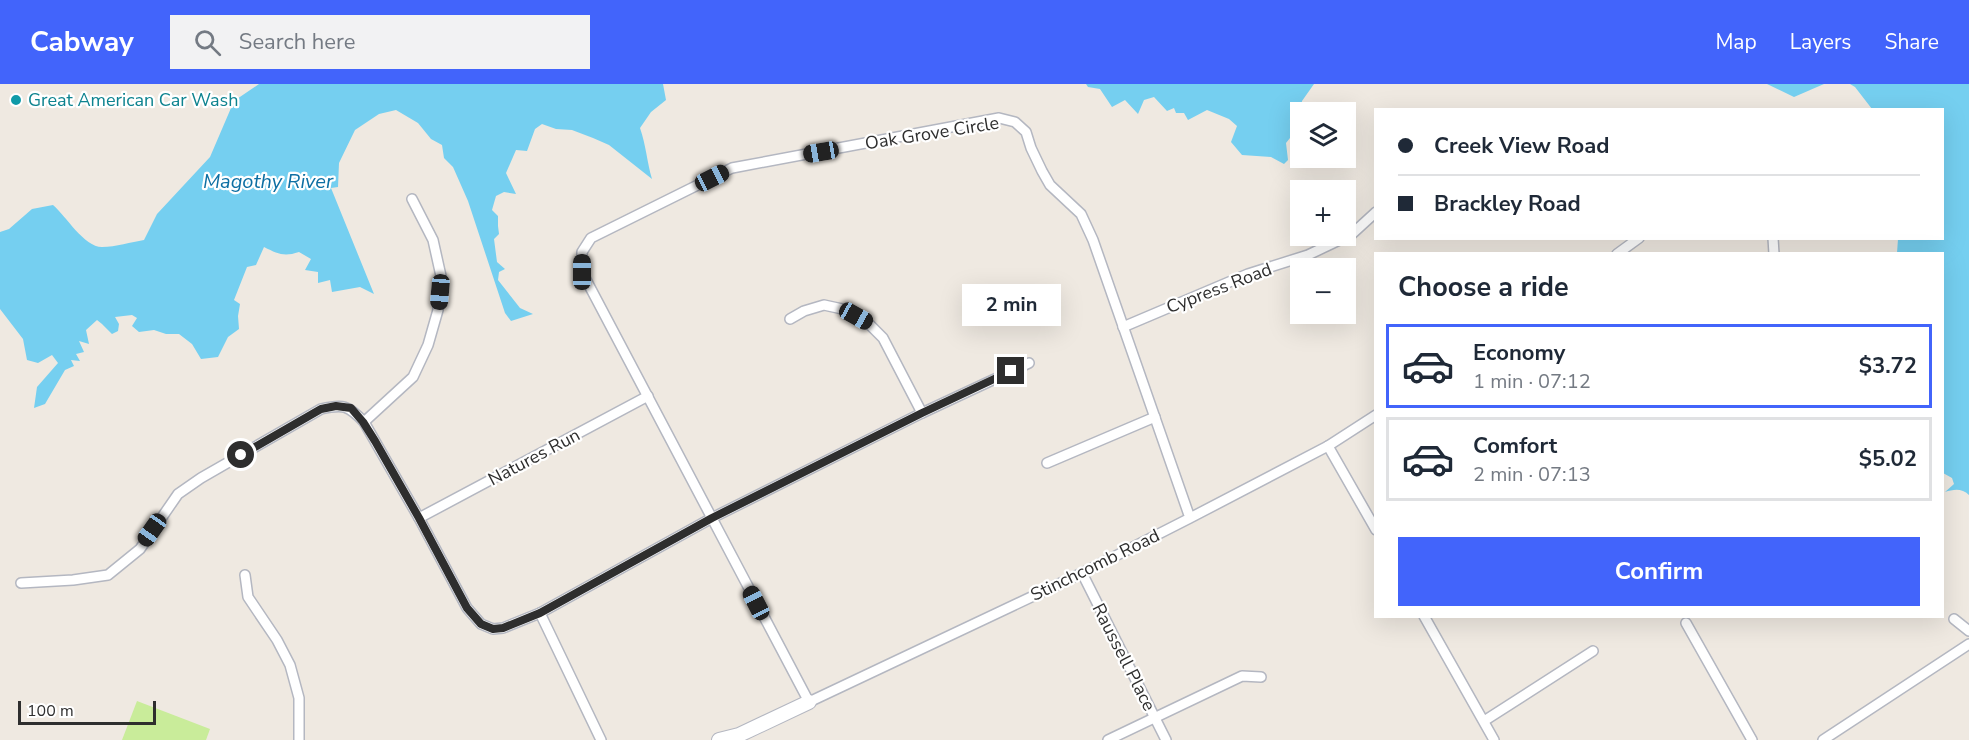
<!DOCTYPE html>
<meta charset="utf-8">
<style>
body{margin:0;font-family:"Nunito Sans",sans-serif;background:#f2f2f3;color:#1f2937;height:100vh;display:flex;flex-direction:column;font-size:22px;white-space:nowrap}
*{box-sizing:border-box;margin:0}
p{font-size:20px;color:#747a83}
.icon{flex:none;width:33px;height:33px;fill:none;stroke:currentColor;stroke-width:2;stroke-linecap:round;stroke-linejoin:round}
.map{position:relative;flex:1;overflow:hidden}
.drawer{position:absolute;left:1374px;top:168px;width:570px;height:366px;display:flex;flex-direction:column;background:#fff;border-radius:0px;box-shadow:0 6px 24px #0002}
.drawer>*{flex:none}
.top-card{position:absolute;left:1374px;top:24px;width:570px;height:132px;border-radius:0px;box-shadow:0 6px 24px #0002;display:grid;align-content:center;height:132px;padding:0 24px;background:#fff}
.controls{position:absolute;left:1290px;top:18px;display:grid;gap:12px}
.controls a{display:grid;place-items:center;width:66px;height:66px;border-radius:0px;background:#fff;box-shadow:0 6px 24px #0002;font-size:30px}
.scale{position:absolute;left:18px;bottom:15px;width:138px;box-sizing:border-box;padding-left:6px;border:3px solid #2e2e2e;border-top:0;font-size:16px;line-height:21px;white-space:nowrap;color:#2e2e2e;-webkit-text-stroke:4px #fff;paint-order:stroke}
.end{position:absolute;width:27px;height:27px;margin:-14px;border:8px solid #2e2e2e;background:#fff;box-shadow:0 0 0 3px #fff}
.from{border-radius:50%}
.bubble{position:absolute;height:42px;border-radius:0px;background:#fff;box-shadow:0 6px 24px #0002;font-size:20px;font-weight:700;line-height:42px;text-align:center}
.car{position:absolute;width:18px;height:36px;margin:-18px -9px;border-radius:8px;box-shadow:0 0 4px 2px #0007;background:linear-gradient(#222 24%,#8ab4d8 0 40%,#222 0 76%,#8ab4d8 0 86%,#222 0)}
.top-card b{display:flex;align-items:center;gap:21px;height:57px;font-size:22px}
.top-card b+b{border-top:2px solid #e0e1e3}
.top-card i{width:15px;height:15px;background:#1f2937}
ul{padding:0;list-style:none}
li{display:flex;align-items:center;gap:18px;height:84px;margin:0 12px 9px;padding:0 12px;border:3px solid #e0e1e3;border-radius:0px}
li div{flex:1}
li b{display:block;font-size:22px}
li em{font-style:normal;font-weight:700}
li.selected{border-color:#4264fb}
li>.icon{width:54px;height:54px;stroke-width:1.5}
h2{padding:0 24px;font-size:27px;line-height:72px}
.primary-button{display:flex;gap:12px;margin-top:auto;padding:12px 24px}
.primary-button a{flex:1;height:69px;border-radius:0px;background:#4264fb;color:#fff;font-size:24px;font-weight:700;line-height:69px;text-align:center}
header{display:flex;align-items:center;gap:36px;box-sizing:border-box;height:84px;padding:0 30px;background:#4264fb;color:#fff}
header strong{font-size:28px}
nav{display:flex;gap:33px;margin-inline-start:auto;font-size:21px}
.search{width:420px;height:54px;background:#f2f2f3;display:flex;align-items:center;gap:15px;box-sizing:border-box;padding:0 21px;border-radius:0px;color:#747a83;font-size:22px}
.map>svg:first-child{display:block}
</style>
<header>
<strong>Cabway</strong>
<div class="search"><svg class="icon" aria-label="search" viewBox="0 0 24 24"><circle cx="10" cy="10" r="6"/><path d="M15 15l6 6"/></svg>Search here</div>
<nav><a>Map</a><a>Layers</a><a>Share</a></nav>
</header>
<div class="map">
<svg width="1969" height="656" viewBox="0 0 1969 656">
<rect width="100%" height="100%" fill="#efe9e1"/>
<polygon fill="#c9ec9a" points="137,617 210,645 206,656 122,656"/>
<g fill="#75cff0">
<path d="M259 0H663L666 16 651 28 640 44C646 61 647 78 652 95L609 61 593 54 572 46 556 45 542 40 535 45 527 67 516 66 506 89 516 110 504 108 496 112 492 126 498 132V142L499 150 494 155 497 178 505 185 499 188 498 196 520 224 533 230 511 237 505 229 468 117 453 83 444 74 442 61 431 55 418 39 396 26 379 30 355 46 339 79 338 103 331 104 374 210 360 203 332 208 330 196 318 199V188L305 186 311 175 299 168C284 173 278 170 264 163L256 181 247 183 234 216 240 220 238 232 239 245 228 253 218 273 201 275 192 260 179 250H166L154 246 139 248 132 242 137 234 132 231 115 233 119 240 118 247 112 250 102 240 97 236 86 246 89 260 79 257 84 268 76 270 80 277 71 276 74 282 65 286 45 320 34 324 37 303 58 279 52 271 38 279 27 276 23 255 0 225V148L9 145 32 125 53 121C66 132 84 163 102 163 116 163 131 158 144 156L157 130 210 73 234 17Z"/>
<polygon points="1086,0 1314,0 1302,17 1300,41 1296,48 1300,55 1296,53 1290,54 1286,59 1288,76 1284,80 1271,73 1242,71 1231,58 1237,42 1229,35 1207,26 1188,36 1184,29 1176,29 1174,24 1167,27 1154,13 1144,16 1138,30 1125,16 1112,23 1100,5 1088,3"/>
<polygon points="1767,0 1824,0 1794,13"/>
<path d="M1850 0H1969V411C1962 404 1954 405 1945 408L1954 400 1952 394 1943 389 1942 170 1897 169 1898 155 1942 154V26L1872 25 1855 3Z"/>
</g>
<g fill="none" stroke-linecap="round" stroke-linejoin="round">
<g stroke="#b4b7c1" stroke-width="12">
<g id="street">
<polyline points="1773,154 1774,170"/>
<polyline points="1617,170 1639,154"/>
<polyline points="790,235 804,227 824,221 847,226 867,238 883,254 922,329"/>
<polyline points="1123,243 1248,190 1308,171 1352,150 1376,128"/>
<polyline points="364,338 413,293 428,261 438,226 441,192 433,156 412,115"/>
<polyline points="1328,362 1376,446"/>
<polyline points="1047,379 1155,333"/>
<polyline points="419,434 648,312"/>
<polyline points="1190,434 1093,156 1081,130 1050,101 1042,87 1031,64 1026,48 1015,38 999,34 732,84 591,154 582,168 582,188 809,618 1082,489 1190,434 1328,362 1376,331"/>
<polyline points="1082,489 1166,656"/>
<polyline points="245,491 248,513 277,556 290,581 299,614 299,656"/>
<path d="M21 499 73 496 108 491 140 465 178 410 201 394 321 325C343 320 348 321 364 338L419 434 467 524 481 540 493 545 503 544 540 529 601 656"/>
<polyline points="540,529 712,434 922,329 1029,279"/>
<polyline points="1424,532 1494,656"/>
<polyline points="1954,535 1969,547"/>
<polyline points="1686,539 1752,656"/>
<polyline points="1484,637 1593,567"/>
<polyline points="1108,656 1242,592 1261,593"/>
<polyline points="1823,656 1969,560"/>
</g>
</g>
<g stroke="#b4b7c1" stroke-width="16">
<polyline id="secondary" points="719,656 739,651 809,618"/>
</g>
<use href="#street" stroke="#fff" stroke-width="9"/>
<use href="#secondary" stroke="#fff" stroke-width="14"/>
</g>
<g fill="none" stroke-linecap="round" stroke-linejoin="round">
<polyline stroke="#2e2e2e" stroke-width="8" points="241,371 321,325 336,322 351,324 363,338 375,357 419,434 467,524 481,540 493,545 503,544 540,529 712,434 922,329 1011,287"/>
</g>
<circle fill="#0f9aa8" stroke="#fff" stroke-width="2" cx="16" cy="16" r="6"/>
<g text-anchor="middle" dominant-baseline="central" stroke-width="4.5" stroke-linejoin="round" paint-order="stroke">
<g font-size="18" fill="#0d838f" stroke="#fff" text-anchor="start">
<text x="28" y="16">Great American Car Wash</text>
</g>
<g font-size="18" fill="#2e2e2e" stroke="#fff">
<text transform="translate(932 49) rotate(-9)">Oak Grove Circle</text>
<text transform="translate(1219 204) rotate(-21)">Cypress Road</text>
<text transform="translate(534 373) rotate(-28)">Natures Run</text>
<text transform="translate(1095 481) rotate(-26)">Stinchcomb Road</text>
<text transform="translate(1124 573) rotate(63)">Raussell Place</text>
</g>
<g font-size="20" font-style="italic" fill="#0d6fa3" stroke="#fff">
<text x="268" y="97">Magothy River</text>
</g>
</g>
</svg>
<div class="controls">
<a><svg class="icon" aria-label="layers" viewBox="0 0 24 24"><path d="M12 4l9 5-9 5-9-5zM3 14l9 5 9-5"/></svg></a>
<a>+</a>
<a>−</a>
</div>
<div class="scale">100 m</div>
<i class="end from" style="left:241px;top:371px"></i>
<i class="end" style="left:1011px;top:287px"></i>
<div class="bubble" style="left:962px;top:200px;width:99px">2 min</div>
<i class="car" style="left:821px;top:68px;rotate:260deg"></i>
<i class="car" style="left:712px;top:94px;rotate:63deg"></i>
<i class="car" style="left:582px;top:188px;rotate:0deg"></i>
<i class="car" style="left:440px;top:208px;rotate:185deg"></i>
<i class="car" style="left:856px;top:232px;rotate:119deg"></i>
<i class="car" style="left:152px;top:446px;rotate:215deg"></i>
<i class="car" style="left:756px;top:519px;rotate:333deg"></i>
<div class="top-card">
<b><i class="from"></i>Creek View Road</b>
<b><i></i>Brackley Road</b>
</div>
<section class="drawer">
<h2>Choose a ride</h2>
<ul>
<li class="selected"><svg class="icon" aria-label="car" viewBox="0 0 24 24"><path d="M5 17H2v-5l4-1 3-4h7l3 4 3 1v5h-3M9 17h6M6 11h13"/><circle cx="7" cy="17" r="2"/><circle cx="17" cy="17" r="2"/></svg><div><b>Economy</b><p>1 min · 07:12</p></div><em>$3.72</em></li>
<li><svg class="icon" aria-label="car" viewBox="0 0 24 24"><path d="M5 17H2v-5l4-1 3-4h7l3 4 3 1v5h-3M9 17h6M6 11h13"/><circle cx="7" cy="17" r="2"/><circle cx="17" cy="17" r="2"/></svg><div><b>Comfort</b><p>2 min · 07:13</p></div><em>$5.02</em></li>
</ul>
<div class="primary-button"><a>Confirm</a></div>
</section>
</div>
